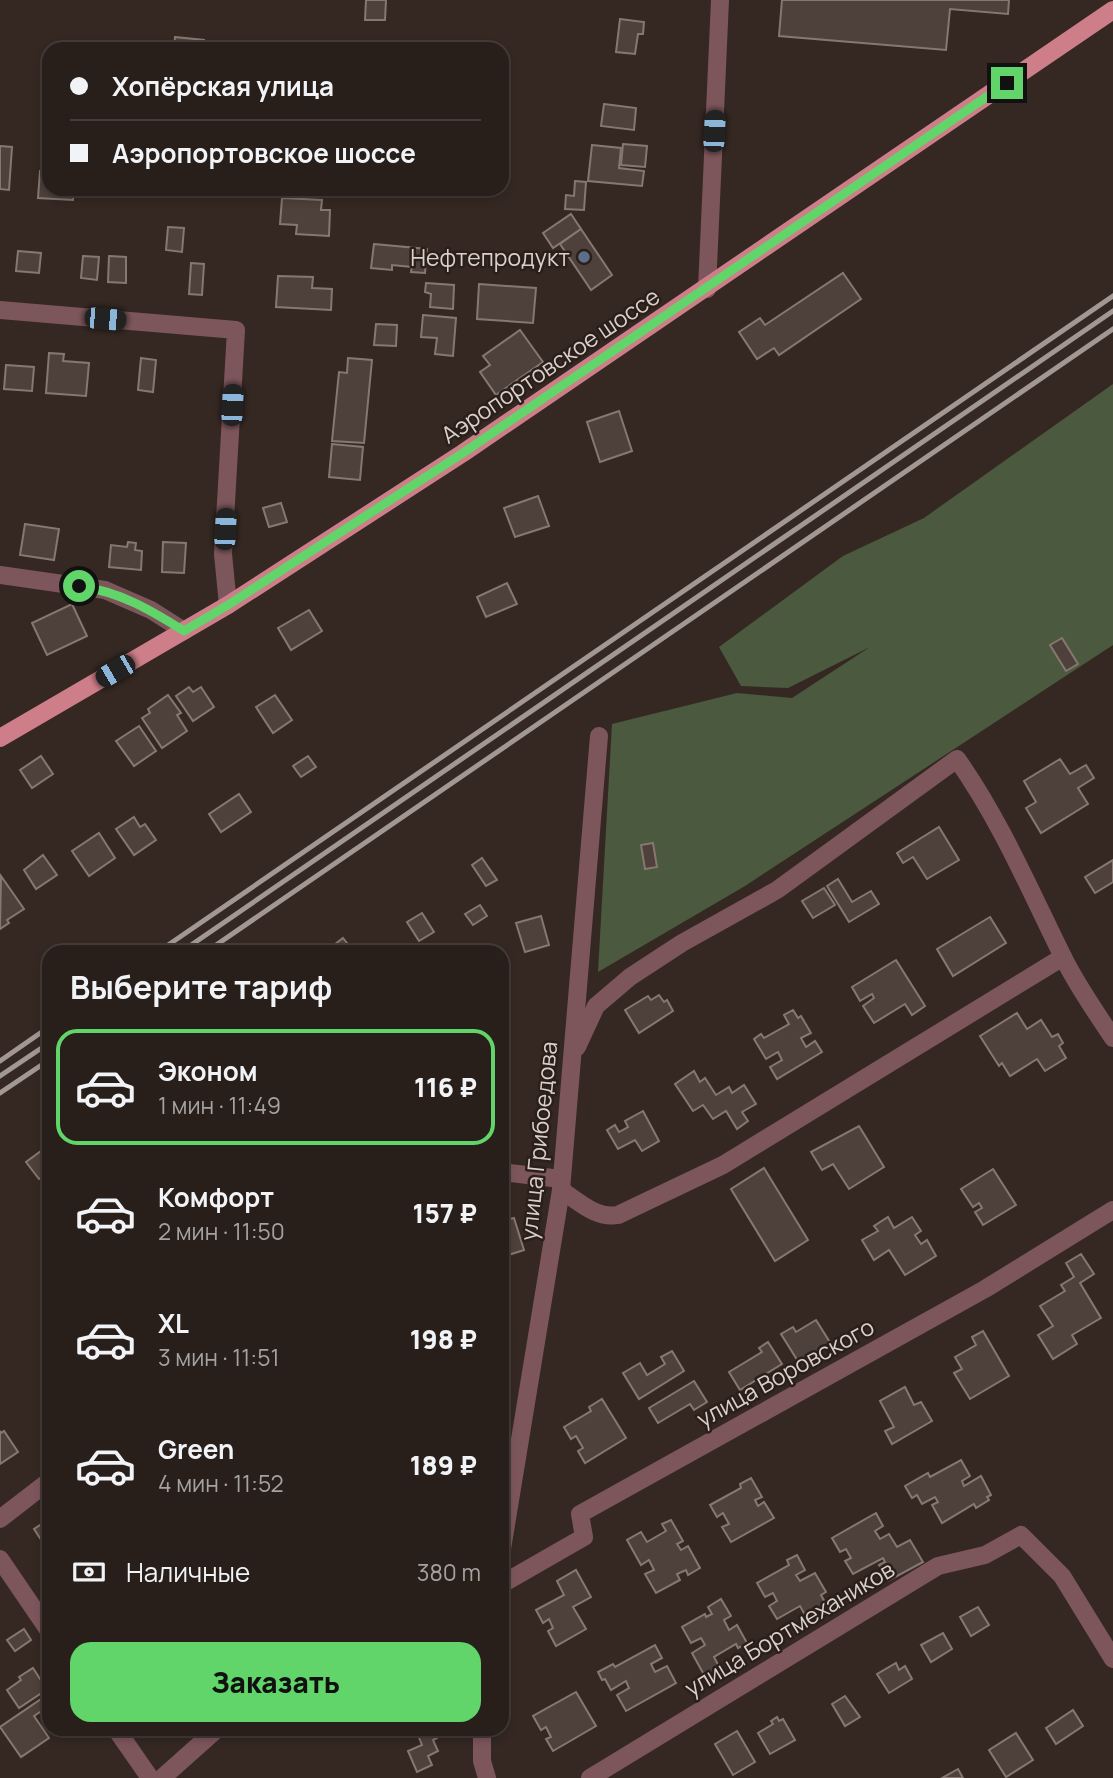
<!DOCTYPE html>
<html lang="ru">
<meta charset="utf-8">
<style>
body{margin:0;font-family:Manrope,sans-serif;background:#302723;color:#f1f3f6;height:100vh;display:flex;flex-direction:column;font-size:26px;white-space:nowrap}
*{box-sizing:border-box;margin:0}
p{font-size:23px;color:#a5a2a2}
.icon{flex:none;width:38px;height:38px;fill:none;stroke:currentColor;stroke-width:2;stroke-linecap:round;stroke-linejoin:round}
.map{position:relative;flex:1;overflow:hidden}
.drawer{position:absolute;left:42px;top:945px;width:467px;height:791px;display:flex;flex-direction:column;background:#281e1a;border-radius:21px;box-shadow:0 4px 10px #0003,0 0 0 2px #443c39}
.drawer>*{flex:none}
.banner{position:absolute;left:42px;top:42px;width:467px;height:154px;border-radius:21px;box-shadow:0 4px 10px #0003,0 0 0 2px #443c39;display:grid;align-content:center;height:154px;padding:0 28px;background:#281e1a}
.end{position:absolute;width:32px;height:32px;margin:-16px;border:9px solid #61d46a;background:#111;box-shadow:0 0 0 4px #111}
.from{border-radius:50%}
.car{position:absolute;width:21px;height:42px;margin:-21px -10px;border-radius:9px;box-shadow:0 0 5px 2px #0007;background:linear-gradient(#222 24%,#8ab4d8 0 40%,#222 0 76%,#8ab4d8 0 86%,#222 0)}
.banner b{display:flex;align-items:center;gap:24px;height:66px;font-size:26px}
.banner b+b{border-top:2px solid #443c39}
.banner i{width:18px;height:18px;background:#f1f3f6}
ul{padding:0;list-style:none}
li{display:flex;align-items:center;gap:21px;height:116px;margin:0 14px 10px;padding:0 14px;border:4px solid transparent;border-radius:21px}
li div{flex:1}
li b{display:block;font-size:26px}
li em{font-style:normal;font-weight:800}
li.current{border-color:#61d46a}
li>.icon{width:63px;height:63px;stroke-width:1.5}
h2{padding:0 28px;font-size:32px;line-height:84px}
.pay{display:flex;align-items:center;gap:18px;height:77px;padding:0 28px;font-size:26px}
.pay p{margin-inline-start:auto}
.button{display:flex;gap:14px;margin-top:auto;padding:14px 28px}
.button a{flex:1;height:80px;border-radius:21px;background:#61d46a;color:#111;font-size:28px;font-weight:800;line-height:80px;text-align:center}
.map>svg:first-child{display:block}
</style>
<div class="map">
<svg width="1113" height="1778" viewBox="0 0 1113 1778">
<rect width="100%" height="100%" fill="#352823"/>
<polygon fill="#4b5a3e" points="1113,384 1113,645 745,886 598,972 612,724 737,693 792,698 870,647 788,688 741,686 719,647 843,556 924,518"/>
<g fill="#4e403a" stroke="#867771" stroke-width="2">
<polygon points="366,0 386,0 385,20 365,20"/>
<polygon points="782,0 1009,0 1008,14 950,9 946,50 779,36"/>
<polygon points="620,19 644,22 643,34 638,34 635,54 616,52"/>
<polygon points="175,37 204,40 204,49 174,49"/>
<polygon points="604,104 636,108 634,130 601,126"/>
<polygon points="623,144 647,146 645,167 621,165"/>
<polygon points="592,145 621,148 619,168 644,171 642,186 588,181"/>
<polygon points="0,146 12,147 9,190 0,189"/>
<polygon points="40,171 49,172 49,189 74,189 73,200 38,198"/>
<polygon points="575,181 586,182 584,210 565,209 566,195 574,196"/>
<polygon points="353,189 377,189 377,193 353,191"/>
<polygon points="282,198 322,200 321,210 330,210 329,236 296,234 297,225 280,224"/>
<polygon points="571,214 581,229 553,248 543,233"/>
<polygon points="168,227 184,228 182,252 166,250"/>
<polygon points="581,229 612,275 591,290 560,244"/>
<polygon points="374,244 427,249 425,273 411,272 412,267 392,265 392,270 371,268"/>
<polygon points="18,251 41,253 39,273 16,271"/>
<polygon points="83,256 99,257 97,280 81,278"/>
<polygon points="109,256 126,257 126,283 108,282"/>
<polygon points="191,263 204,264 202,295 189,294"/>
<polygon points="843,273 861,299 779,355 774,348 757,359 739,332 760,318 765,325"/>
<polygon points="278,276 313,277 312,288 332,289 331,310 276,307"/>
<polygon points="426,283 454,285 453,309 430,307 431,294 425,292"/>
<polygon points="479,284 536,288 533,323 477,319"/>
<polygon points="423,315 456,318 453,356 435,354 437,338 421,337"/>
<polygon points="376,324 397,325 396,346 374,345"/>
<polygon points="520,330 543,362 496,395 480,372 490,365 483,356"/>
<polygon points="49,353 64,354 63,361 89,363 86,396 46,393"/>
<polygon points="141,358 156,360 153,392 138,390"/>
<polygon points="348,358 372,360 364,443 332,441 339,372 347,373"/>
<polygon points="6,365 34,367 32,391 4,389"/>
<polygon points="619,411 632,451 600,462 587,422"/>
<polygon points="332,444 363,447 360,480 329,477"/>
<polygon points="538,496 549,526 515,537 504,508"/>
<polygon points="281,503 287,522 269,527 263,508"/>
<polygon points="25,524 59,529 54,560 20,555"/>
<polygon points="128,542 136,543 135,550 142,551 141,570 109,567 111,545 127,547"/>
<polygon points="163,542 186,543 184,573 162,572"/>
<polygon points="507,583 517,604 486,617 477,597"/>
<polygon points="72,604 87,636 47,655 32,623"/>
<polygon points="309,610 322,631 291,650 278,628"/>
<polygon points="1062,638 1078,664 1066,671 1050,645"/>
<polygon points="189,687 193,692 201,687 214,707 193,721 176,696"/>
<polygon points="168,695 181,713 177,715 187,731 162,748 142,718 150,713 148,709"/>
<polygon points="275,695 292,720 273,733 256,707"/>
<polygon points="139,726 156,751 134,766 116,741"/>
<polygon points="41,756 53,774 32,788 20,770"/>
<polygon points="308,756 316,767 301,777 293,766"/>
<polygon points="1060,759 1070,774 1086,765 1094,778 1078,788 1088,804 1041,833 1026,808 1036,802 1024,781"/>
<polygon points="239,794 251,812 221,832 209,814"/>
<polygon points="134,817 140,827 145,824 156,840 134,855 116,829"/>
<polygon points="939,827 959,860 927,879 913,857 903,863 897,853"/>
<polygon points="99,833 115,858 89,876 72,851"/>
<polygon points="653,843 657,867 645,869 641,845"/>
<polygon points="43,855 57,875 36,889 24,870"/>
<polygon points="482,858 497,880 486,886 472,865"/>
<polygon points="1113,860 1113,882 1095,893 1085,877"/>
<polygon points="1,876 24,909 7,920 9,923 0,929"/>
<polygon points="838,879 852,902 871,891 879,904 849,922 827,886"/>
<polygon points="824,888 835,905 813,918 802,901"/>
<polygon points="480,905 487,916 473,925 465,914"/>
<polygon points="422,913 434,932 419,941 407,922"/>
<polygon points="541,916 549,945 525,952 516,923"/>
<polygon points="990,917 1006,943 953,976 937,949"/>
<polygon points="343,938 351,948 346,952 325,952"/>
<polygon points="896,960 925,1006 912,1015 905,1004 874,1023 863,1006 874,998 872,994 860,1001 852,987"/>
<polygon points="659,995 664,1002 667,1000 673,1011 639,1033 625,1010 648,996 651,1000"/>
<polygon points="793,1010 798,1018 801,1016 811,1033 801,1038 806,1047 815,1041 822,1052 777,1079 770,1067 782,1060 778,1052 766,1059 754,1039 761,1034 764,1038 789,1024 784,1015"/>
<polygon points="1017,1013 1027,1029 1041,1020 1052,1037 1058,1034 1063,1043 1059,1046 1066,1058 1045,1071 1037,1059 1010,1076 1002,1063 999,1066 980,1036"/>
<polygon points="694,1071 700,1082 705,1078 716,1095 729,1087 732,1093 744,1085 756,1104 742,1112 748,1121 737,1129 726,1111 713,1119 703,1105 693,1111 675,1084"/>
<polygon points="643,1111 659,1141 642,1151 635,1140 618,1149 607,1130 615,1125 619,1132 628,1127 625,1121"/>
<polygon points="859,1126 884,1167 849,1189 833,1164 822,1170 811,1152"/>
<polygon points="41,1151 49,1162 49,1172 39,1179 26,1162"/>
<polygon points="764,1168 808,1240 775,1261 731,1189"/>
<polygon points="993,1169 1016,1205 983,1225 975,1212 982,1208 979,1203 973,1207 961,1189"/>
<polygon points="888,1217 894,1228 912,1217 921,1231 915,1235 921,1244 927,1240 936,1256 905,1275 889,1250 874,1260 862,1240 878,1231 874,1226"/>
<polygon points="514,1218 524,1250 502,1257 502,1221"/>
<polygon points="1081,1254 1094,1274 1080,1283 1101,1318 1072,1335 1077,1344 1053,1359 1038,1335 1053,1326 1040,1306 1065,1291 1061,1285 1074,1277 1066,1263"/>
<polygon points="816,1320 831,1344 799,1363 781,1334 793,1327 796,1332"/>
<polygon points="983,1331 1009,1376 970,1399 954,1373 962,1369 955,1357 976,1345 972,1337"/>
<polygon points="768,1342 782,1364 740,1390 729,1372 762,1352 759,1348"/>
<polygon points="672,1351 684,1371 639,1399 623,1373 640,1363 647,1375 665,1364 661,1357"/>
<polygon points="694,1381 707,1402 694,1410 690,1404 658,1423 649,1408"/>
<polygon points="905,1387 914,1405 921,1402 932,1421 892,1444 885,1431 894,1427 880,1401"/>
<polygon points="602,1399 626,1438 585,1463 578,1451 583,1448 576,1436 571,1439 564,1427 591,1411 589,1407"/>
<polygon points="0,1431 1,1433 4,1431 18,1452 0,1464"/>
<polygon points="961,1460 970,1476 962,1481 964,1486 981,1476 991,1495 987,1497 989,1500 976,1508 974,1504 942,1523 932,1505 938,1502 935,1497 922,1504 917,1495 912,1498 905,1486 928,1473 930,1477"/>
<polygon points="751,1478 762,1497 755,1500 758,1506 764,1502 774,1518 731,1542 722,1527 729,1524 723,1513 717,1517 710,1505 741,1488 740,1484"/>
<polygon points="876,1513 883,1526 875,1531 880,1539 889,1534 897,1547 910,1540 923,1562 888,1581 879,1565 885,1562 883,1558 853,1574 845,1561 851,1558 846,1549 840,1552 832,1538"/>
<polygon points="49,1519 49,1552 34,1529"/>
<polygon points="671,1520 683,1541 677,1544 681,1550 688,1546 700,1568 688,1575 686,1570 677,1574 680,1580 656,1593 645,1574 654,1570 649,1560 641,1565 627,1540 641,1532 647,1542 666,1531 662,1524"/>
<polygon points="797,1555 805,1570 796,1575 800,1581 815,1573 826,1592 821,1595 826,1604 805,1615 800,1606 777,1619 769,1606 777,1601 773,1593 765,1597 757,1583 789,1565 787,1560"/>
<polygon points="576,1570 591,1597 573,1607 586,1629 556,1646 548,1631 553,1628 549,1619 543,1623 536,1610 564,1595 557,1581"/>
<polygon points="721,1599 731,1616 724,1620 729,1630 737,1625 747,1643 738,1648 736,1644 714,1657 723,1674 708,1682 692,1653 705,1645 701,1638 691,1643 682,1627 705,1614 706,1617 712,1614 708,1607"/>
<polygon points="978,1607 989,1625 971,1636 960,1617"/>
<polygon points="24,1629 31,1640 15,1651 7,1640"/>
<polygon points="943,1633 952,1649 931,1662 921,1645"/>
<polygon points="655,1645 662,1658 651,1664 655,1672 667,1666 676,1683 626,1711 617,1695 629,1688 626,1681 611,1690 605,1679 602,1680 598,1672 613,1664 615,1667"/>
<polygon points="896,1663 899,1670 905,1666 912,1679 889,1693 877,1674"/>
<polygon points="33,1668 42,1682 48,1678 49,1688 19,1708 7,1690 21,1680 19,1677"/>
<polygon points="576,1692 596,1726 553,1751 546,1739 551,1737 546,1727 541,1730 533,1716"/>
<polygon points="47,1695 49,1706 34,1716 49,1738 21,1757 0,1727"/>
<polygon points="845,1696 860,1717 845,1726 832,1704"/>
<polygon points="1073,1710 1083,1726 1056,1744 1046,1728"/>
<polygon points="777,1717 779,1721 783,1719 795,1740 770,1754 758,1733 773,1724 771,1721"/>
<polygon points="433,1729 437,1738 433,1740 438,1751 428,1756 432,1765 417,1772 408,1751 422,1745 418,1735"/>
<polygon points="737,1731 755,1762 733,1775 715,1744"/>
<polygon points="1016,1733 1033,1760 1006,1777 989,1750"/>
<polygon points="958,1769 963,1778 942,1778"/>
</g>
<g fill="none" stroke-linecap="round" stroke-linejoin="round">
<g stroke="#7d565b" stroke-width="18">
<polyline points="707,289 720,0"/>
<polyline points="0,310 236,330 223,554 228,605"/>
<polyline points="0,575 105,590 151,610 184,631"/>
<path d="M577 1047 596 1006 630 977 682 943 777 890 957 759C1000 820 1029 888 1062 955 1076 984 1095 1011 1113 1038"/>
<polyline points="502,1172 561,1179"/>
<path d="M561 1190C578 1201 596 1219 618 1215L723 1165 1063 957"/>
<polyline points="0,1519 49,1481"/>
<polyline points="502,1549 561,1190 599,736"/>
<polyline points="0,1559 49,1631"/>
<polyline points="502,1584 584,1537 580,1514 985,1289 1113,1210"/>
<polyline points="116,1729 150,1778"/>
<polyline points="482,1729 482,1761 487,1778"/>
<polyline points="162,1778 217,1729"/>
<polyline points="590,1778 938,1566 985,1555 1021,1535 1062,1576 1113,1659"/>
</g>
<polyline stroke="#cd7e88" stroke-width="18" points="0,738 228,605 463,453 1113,10"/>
<g stroke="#a19793" stroke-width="5">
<polyline points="158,952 1113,296"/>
<polyline points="181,952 1113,311"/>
<polyline points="206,952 1113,329"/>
<polyline points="0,1061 49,1027"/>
<polyline points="0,1076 49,1043"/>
<polyline points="0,1093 49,1060"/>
</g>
</g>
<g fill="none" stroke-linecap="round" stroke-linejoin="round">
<path stroke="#61d46a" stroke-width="9" d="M79 586C120 592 149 609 184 631L228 605 463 453 1007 83"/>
</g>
<circle fill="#5c6f8a" stroke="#2b1f1a" stroke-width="2.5" cx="584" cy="257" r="7"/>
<g text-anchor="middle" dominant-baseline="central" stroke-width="5" stroke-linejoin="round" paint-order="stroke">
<g font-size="23" fill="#d9d0cd" stroke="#2b1f1a" text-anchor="end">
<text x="570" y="257">Нефтепродукт</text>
</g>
<g font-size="23" fill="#d9d0cd" stroke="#2b1f1a">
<text transform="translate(550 365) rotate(-34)">Аэропортовское шоссе</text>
<text transform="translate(538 1141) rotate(-84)">улица Грибоедова</text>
<text transform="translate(785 1372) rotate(-29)">улица Воровского</text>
<text transform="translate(789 1628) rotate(-31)">улица Бортмехаников</text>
</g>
</g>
</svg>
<i class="end from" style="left:79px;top:586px"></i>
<i class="end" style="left:1007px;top:83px"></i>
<i class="car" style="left:714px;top:131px;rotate:3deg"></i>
<i class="car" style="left:105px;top:319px;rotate:95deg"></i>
<i class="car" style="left:232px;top:405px;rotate:3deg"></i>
<i class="car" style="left:225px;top:529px;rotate:3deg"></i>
<i class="car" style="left:115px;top:671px;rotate:240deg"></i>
<div class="banner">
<b><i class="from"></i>Хопёрская улица</b>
<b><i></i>Аэропортовское шоссе</b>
</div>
<section class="drawer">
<h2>Выберите тариф</h2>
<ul>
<li class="current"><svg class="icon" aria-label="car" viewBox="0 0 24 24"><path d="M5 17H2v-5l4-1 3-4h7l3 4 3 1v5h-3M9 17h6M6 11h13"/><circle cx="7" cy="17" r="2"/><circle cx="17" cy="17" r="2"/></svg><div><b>Эконом</b><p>1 мин · 11:49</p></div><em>116 ₽</em></li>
<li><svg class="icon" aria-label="car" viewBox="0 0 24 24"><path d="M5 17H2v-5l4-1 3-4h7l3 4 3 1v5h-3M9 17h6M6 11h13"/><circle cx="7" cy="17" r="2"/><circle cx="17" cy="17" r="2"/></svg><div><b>Комфорт</b><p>2 мин · 11:50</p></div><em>157 ₽</em></li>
<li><svg class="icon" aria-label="car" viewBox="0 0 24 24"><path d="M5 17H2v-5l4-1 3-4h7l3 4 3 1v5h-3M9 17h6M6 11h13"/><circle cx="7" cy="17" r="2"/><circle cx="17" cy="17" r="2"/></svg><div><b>XL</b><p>3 мин · 11:51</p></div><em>198 ₽</em></li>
<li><svg class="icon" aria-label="car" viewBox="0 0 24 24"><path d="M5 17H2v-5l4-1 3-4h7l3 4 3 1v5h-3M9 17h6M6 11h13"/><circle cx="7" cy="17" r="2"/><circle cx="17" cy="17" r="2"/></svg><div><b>Green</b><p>4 мин · 11:52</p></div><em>189 ₽</em></li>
</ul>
<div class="pay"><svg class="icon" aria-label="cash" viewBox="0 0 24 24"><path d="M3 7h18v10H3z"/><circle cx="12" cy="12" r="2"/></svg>Наличные<p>380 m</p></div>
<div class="button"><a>Заказать</a></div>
</section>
</div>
